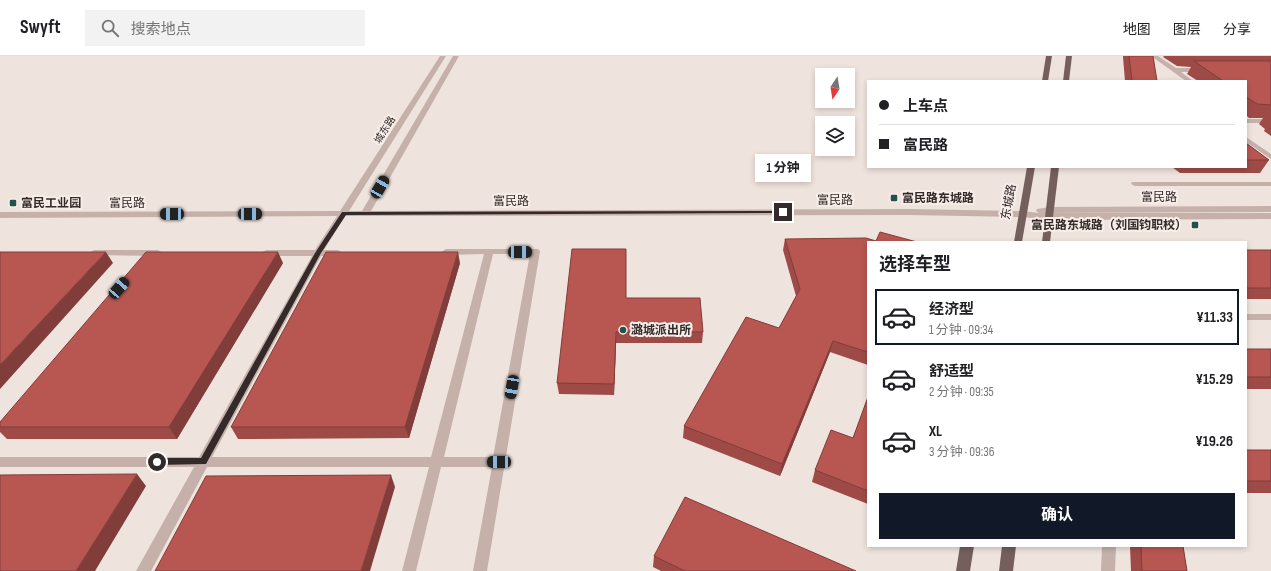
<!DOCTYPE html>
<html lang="zh">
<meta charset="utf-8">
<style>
body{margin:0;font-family:"Sofia Sans Condensed","Noto Sans SC",sans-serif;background:#f2f2f2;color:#202124;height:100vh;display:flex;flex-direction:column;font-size:15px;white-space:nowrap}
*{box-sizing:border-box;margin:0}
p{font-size:13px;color:#757577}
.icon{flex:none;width:22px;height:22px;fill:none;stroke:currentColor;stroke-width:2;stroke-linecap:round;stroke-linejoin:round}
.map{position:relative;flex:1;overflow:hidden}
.sheet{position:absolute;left:867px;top:185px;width:380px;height:306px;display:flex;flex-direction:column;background:#fff;border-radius:0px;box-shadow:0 2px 6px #0003}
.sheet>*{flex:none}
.banner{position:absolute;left:867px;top:24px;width:380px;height:88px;border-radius:0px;box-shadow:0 2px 6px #0003;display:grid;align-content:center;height:88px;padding:0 12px;background:#fff}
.needle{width:26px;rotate:192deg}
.fabs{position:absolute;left:815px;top:12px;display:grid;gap:8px}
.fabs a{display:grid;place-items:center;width:40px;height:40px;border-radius:0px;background:#fff;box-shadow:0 2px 6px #0003;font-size:20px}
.end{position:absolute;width:18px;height:18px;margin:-9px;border:5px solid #342a29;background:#fff;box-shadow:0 0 0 2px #fff}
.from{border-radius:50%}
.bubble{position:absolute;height:28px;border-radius:0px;background:#fff;box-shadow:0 2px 6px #0003;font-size:13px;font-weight:700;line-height:28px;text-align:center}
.car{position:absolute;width:12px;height:24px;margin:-12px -6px;border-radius:5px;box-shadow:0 0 3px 1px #0007;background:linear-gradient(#222 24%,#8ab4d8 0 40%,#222 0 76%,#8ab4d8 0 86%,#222 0)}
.banner b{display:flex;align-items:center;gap:14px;height:38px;font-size:15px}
.banner b+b{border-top:1px solid #e0e0e0}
.banner i{width:10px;height:10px;background:#202124}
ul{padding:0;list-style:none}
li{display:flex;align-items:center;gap:12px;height:56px;margin:0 8px 6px;padding:0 4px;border:2px solid transparent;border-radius:0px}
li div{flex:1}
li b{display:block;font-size:15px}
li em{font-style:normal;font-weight:700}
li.current{border-color:#111827}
li>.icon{width:36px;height:36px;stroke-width:1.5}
h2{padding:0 12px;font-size:18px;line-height:48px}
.cta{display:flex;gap:8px;margin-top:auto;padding:8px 12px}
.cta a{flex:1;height:46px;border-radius:0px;background:#111827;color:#fff;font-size:16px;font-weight:700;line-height:46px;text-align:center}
header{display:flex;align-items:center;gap:24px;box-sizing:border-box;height:56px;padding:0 20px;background:#fff;border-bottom:1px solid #e0e0e0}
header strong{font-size:19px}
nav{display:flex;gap:22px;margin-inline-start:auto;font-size:14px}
.search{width:280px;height:36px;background:#f2f2f2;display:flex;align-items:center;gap:10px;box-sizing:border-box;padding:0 14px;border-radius:0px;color:#757577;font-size:15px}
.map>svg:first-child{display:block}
</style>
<header>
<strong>Swyft</strong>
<div class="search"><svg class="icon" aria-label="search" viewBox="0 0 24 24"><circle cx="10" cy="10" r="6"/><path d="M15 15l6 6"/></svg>搜索地点</div>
<nav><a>地图</a><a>图层</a><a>分享</a></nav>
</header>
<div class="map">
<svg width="1271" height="515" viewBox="0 0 1271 515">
<rect width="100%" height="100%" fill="#efe3dd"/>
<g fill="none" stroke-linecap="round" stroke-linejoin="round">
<g fill="#c6b1aa" fill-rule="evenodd">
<path d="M440 0H446L349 155H362L453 0H459L371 155 909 153 1023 155 1039 157 1036 155 1037 153 1050 151 1271 150V156L1040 157H1271V163L1049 164 1023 161 909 159 345 160 324 194H338L343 197 338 200H321L212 401H431L484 198 446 199 441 196 446 193H538L540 195 487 515H473L492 411H441L416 515H402L429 411H207L151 515H136L194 411H0V401H199L312 200H266L261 197 266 194H315L337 160 0 162V156L340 155ZM493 198H530L493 401H444Z"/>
<polygon points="1151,0 1158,0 1176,12 1203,12 1206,14 1203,16 1181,16 1193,25 1186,25"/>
<rect x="1246" y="63" width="25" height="4"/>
<polygon points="1246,81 1271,98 1271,103 1246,86"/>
<polygon points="1132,126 1271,126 1271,130 1135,130 1131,128"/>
<polygon points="94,194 158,194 163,197 158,200 91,199 89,197"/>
<rect x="1246" y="258" width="25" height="6"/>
<polygon points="1102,490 1116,490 1115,515 1101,515"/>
</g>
<g fill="#745f5c" fill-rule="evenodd">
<polygon points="1046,0 1052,0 1048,25 1042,25"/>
<polygon points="1066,0 1072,0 1069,25 1063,25"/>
<polygon points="1027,111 1035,111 1022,186 1014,186"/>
<polygon points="1051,111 1059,111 1050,186 1042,186"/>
<polygon points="960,490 974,490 970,515 956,515"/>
<polygon points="1002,490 1016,490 1013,515 999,515"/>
</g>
</g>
<g fill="#9e4b47">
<polygon points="1123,0 1153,0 1157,25 1125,25 1123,1"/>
<polygon points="1164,0 1271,0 1271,80 1264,75 1265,73 1259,68 1263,62 1249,62 1246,59 1246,25 1198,25 1187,18 1191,11 1177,10 1163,1"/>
<polygon points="1246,87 1269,104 1260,117 1180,117 1172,111 1246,111"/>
<polygon points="785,183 876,185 868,186 868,309 830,296 780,420 683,382 684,370 779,272 796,240 783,194"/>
<rect x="1246" y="194" width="25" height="49"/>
<polygon points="283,207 177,383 7,383 0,376 0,366"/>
<polygon points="460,207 409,382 238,383 231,371"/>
<polygon points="626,242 703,276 702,287 616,287 614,339 559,338 557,327"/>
<rect x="1246" y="293" width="25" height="40"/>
<polygon points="868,341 868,448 812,426 815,414 853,382"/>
<rect x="1246" y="394" width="25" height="43"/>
<polygon points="1130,490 1183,490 1187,515 1131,515"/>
<polygon points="654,500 856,515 661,515 653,511"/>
</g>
<g fill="#813d39">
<polygon points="106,196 113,207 0,333 0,309"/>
<polygon points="278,196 283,207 177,383 169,371"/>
<polygon points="458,196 460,207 409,382 405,371"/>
<polygon points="616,276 616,287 614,339 614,328"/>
<polygon points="833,285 830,296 780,420 782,408"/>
<polygon points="137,418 146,430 95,515 76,515"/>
<polygon points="391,419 395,431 370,515 361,515"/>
</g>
<g fill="#b85752" stroke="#813d39">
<polygon points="1129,0 1153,0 1157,25 1132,25"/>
<polygon points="1194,5 1271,5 1271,49 1257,48 1246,41 1246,25 1223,25"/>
<polygon points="1246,87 1269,104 1246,104"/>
<polygon points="880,176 917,186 868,186 868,296 833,285 782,408 684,370 746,261 779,272 800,233 785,183 866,182 876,185"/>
<polygon points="572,193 626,193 626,242 700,242 703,276 616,276 614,328 557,327"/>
<rect x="1246" y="194" width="25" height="38"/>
<polygon points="0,196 106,196 0,309"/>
<polygon points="146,196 278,196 169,371 0,371 0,366"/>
<polygon points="326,196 458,196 405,371 231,371"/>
<rect x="1246" y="293" width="25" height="28"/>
<polygon points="868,341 868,435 815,414 831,374 853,382"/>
<rect x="1246" y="394" width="25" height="31"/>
<polygon points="137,418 76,515 0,515 0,419"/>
<polygon points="391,419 361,515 155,515 206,420"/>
<polygon points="685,441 856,515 685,515 654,500"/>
<polygon points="1141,490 1183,490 1187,515 1142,515"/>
</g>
<polygon fill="#342a29" points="783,155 785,155 785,157 346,159 321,197 206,408 157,409 153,406 157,402 201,402 315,197 342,156"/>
<g fill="#23514b" stroke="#f7eee9" stroke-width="1.5">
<rect x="890" y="138" width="8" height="8" rx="2"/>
<rect x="9" y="143" width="8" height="8" rx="2"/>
<rect x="1191" y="165" width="8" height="8" rx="2"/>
<circle cx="623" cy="274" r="4"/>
</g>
<g text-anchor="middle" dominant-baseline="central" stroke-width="4" stroke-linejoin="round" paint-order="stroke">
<g font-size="10" fill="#342a29" stroke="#f7eee9">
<text transform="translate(385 74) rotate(-58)">城东路</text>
</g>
<g font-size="12" fill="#342a29" stroke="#f7eee9">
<text x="1159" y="141">富民路</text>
<text x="835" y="144">富民路</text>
<text x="511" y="145">富民路</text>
<text transform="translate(1009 146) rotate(-80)">东城路</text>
<text x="127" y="147">富民路</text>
</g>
<g font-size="12" font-weight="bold" fill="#342a29" stroke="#f7eee9" text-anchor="start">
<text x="902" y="142">富民路东城路</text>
<text x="21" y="147">富民工业园</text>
<text x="1187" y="169" text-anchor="end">富民路东城路（刘国钧职校）</text>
<text x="631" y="274">潞城派出所</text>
</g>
</g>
</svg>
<div class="fabs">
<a><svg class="needle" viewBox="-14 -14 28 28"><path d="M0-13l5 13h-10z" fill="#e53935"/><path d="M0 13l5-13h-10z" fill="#757577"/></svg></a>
<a><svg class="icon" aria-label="layers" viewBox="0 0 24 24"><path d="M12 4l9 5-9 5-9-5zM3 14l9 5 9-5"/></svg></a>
</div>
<i class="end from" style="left:157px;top:406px"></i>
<i class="end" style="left:783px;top:156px"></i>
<div class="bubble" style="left:755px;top:98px;width:56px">1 分钟</div>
<i class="car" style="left:380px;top:131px;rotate:30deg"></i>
<i class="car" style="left:172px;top:158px;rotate:270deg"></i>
<i class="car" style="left:250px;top:158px;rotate:90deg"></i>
<i class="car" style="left:520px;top:196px;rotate:90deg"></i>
<i class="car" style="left:119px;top:232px;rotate:41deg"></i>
<i class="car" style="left:512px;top:331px;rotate:190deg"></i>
<i class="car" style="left:499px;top:406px;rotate:270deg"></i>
<div class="banner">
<b><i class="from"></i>上车点</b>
<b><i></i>富民路</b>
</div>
<section class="sheet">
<h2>选择车型</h2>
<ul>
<li class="current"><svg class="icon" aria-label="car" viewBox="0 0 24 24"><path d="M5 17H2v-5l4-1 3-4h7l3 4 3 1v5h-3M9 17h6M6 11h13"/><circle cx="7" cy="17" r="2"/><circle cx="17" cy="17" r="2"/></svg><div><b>经济型</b><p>1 分钟 · 09:34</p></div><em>¥11.33</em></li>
<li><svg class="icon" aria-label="car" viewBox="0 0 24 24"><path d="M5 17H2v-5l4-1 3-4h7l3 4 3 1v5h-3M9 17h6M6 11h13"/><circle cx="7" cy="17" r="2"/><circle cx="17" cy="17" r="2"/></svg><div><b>舒适型</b><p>2 分钟 · 09:35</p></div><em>¥15.29</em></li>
<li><svg class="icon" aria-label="car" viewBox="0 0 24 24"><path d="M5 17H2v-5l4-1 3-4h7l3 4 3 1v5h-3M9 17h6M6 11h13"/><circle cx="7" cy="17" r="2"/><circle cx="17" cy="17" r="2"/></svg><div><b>XL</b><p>3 分钟 · 09:36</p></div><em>¥19.26</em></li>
</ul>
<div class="cta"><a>确认</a></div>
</section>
</div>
